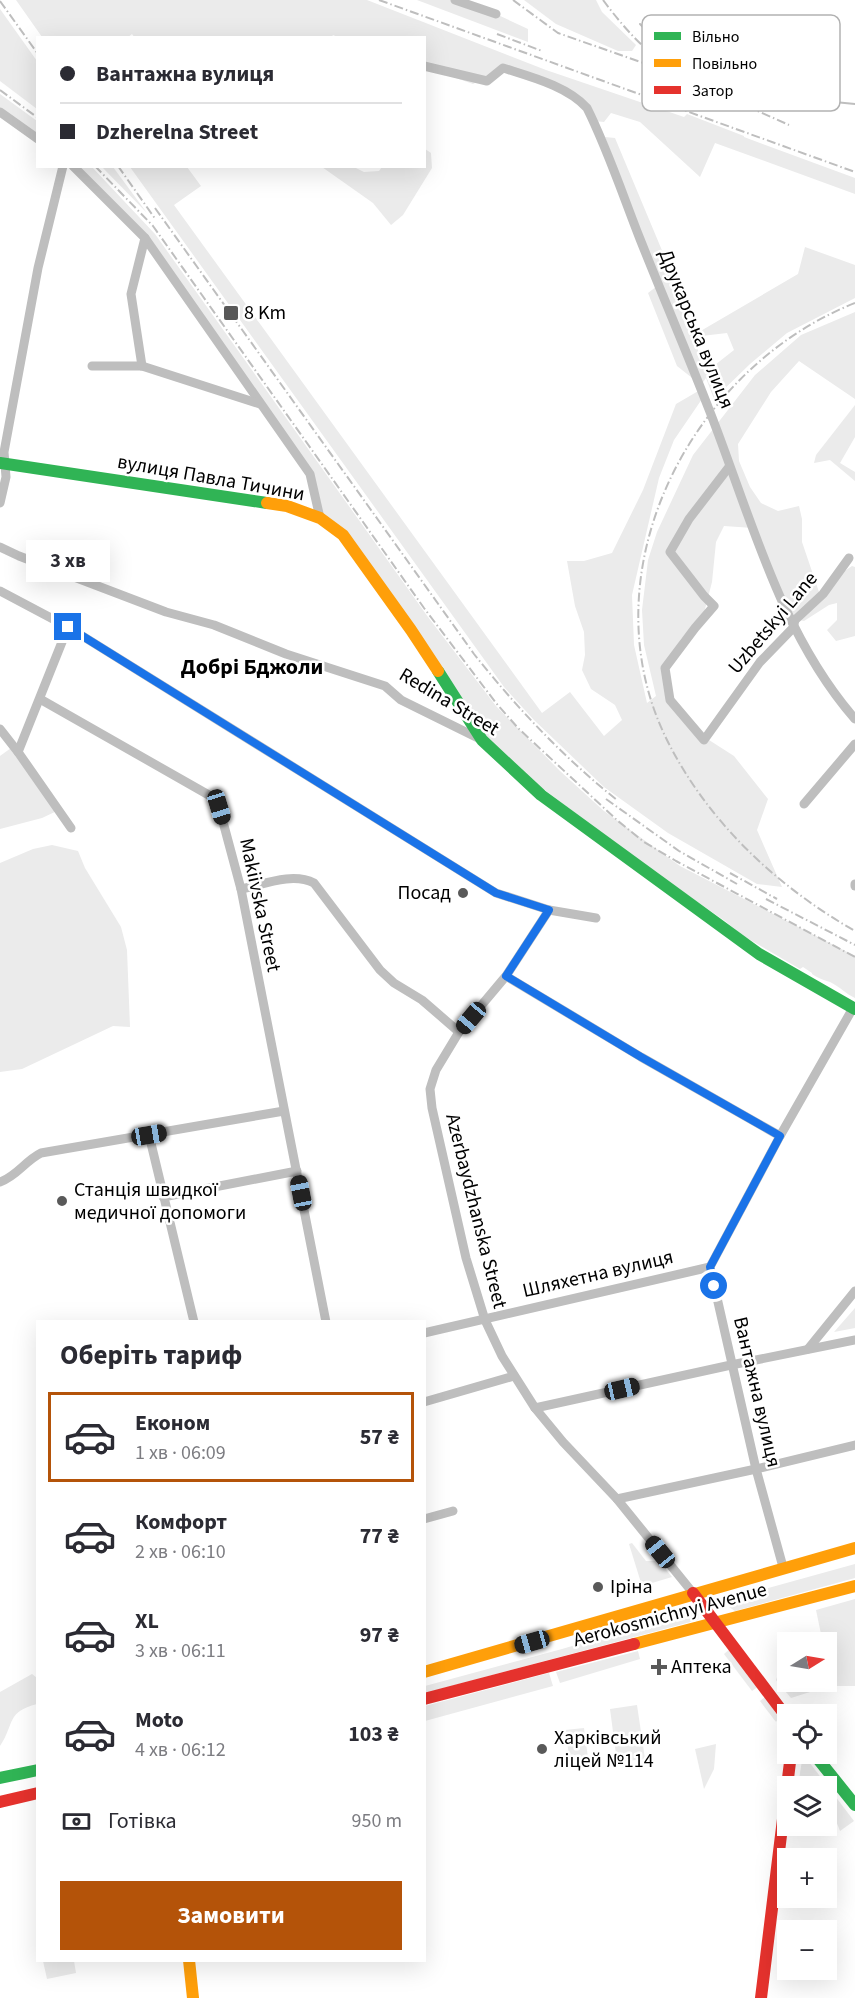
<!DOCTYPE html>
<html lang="uk">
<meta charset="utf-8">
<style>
body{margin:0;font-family:"Source Sans 3",sans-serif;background:#f2f2f3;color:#2b2b33;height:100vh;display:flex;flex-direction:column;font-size:22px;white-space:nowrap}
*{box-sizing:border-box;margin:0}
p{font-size:20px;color:#7c7c81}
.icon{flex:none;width:33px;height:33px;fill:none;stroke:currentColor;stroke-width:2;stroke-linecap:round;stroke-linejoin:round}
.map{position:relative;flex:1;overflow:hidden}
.panel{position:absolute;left:36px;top:1320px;width:390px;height:642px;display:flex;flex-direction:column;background:#fff;border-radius:0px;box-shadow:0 6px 24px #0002}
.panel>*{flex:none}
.top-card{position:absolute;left:36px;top:36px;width:390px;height:132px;border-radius:0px;box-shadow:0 6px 24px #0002;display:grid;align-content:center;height:132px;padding:0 24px;background:#fff}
.needle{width:39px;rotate:79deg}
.controls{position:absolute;left:777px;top:1632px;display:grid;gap:12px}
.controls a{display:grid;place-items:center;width:60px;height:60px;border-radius:0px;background:#fff;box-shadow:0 6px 24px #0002;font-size:30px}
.end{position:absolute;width:27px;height:27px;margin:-14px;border:8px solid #1a73e8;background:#fff;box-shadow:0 0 0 3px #fff}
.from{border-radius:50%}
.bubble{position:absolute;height:42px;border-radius:0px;background:#fff;box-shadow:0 6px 24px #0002;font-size:20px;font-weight:700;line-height:42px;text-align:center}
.car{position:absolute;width:18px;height:36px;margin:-18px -9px;border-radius:8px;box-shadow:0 0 4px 2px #0007;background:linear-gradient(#222 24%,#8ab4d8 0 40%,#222 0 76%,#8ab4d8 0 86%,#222 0)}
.top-card b{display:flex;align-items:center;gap:21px;height:57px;font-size:22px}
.top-card b+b{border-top:2px solid #e1e1e2}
.top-card i{width:15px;height:15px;background:#2b2b33}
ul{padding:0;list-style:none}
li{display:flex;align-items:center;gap:18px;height:90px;margin:0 12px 9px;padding:0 12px;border:3px solid transparent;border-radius:0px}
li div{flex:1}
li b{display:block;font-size:22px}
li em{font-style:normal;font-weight:700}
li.selected{border-color:#b45309}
li>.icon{width:54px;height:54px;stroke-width:1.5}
h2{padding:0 24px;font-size:27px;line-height:72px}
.pay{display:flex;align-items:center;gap:15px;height:66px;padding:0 24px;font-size:22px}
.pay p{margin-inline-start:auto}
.cta{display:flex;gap:12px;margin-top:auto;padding:12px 24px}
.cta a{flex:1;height:69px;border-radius:0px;background:#b45309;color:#fff;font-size:24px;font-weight:700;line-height:69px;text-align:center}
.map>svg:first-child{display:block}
</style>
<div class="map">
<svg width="855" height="1998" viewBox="0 0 855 1998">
<rect width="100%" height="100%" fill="#fff"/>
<g fill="#ebebeb" fill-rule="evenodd">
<polygon points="16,0 367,0 546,70 684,117 687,114 744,136 744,137 855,178 855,194 715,143 700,177 640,122 611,113 604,122 594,121 580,101 503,68 473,84 425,67 424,38 340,38 333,35 331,38 268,38 267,36 267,38 135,38 132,34 127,38 42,37"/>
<polygon points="417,0 455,0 496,14 528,29 528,42"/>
<polygon points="524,0 596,0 602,12 636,45 632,51 618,51 556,24"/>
<polygon points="0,9 37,61 37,109 0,81"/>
<polygon points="0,94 37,121 37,139 0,112"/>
<path d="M605 137 615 138 689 315 692 336 798 274 805 247 855 265V298L787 333 750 364 714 399 706 378 701 385 677 366 648 293 661 283ZM727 333 734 350 706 372 693 337Z"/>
<polygon points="425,149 431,153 432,168 403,215 391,225 373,203 322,167 354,167 364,172 379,171 382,167 424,166"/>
<path d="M72 167H92L155 234 428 617 496 706 560 771 604 811 680 866 855 956V998C846 994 839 986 830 982 823 980 818 978 812 974V973L803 967 800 969 742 935 725 921 636 859 533 781 485 739 343 535 320 518 310 474 145 240Z"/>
<polygon points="102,167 113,167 147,213"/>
<polygon points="130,167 187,167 201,186 174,205 542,713 570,692 604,736 622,720 615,705 591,689 582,670 585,655 584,632 575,606 567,561 584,561 612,553 643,490 676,404 700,390 702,399 674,440 659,478 632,595 634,645 647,703 656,696 644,645 642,610 648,560 657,532 693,455 755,375 801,335 855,312 855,399 799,361 771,392 738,444 739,461 750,487 761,503 778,511 799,506 802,519 802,542 819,592 828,582 852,566 855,567 855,636 836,641 827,630 837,620 837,603 829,605 804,621 789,618 753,528 724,526 716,542 712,582 704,613 681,639 665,668 668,688 689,723 709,740 734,756 768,799 757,830 782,887 757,884 668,833 604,787 534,720 504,687"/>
<polygon points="855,405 855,437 840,463 855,472 855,481 830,460 814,463 816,455"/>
<polygon points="11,748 59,810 42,818 0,829 0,756"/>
<polygon points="52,845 78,851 85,868 121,927 127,950 130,1027 113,1026 22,1069 0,1072 0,863 33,849"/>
<polygon points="855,1308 855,1328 834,1332"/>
<polygon points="632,1543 646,1561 659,1561 672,1577 642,1586 629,1544"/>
<polygon points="855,1564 855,1578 735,1611 729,1607 732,1598"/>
<polygon points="855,1599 855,1686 829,1686 791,1698 776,1680 787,1649 788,1682 826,1682 826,1642 811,1642 821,1634 816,1610"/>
<polygon points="691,1611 696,1611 699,1614 698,1620 425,1693 425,1686 562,1649"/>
<polygon points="730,1649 759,1686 752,1691 724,1654"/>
<polygon points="638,1651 640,1659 560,1683 556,1672"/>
<polygon points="549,1673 553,1686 425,1721 425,1706"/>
<path d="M32 1674 37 1678V1704C6 1712 15 1723 0 1746V1692Z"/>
<polygon points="765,1697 779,1718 776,1722 760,1701"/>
<polygon points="637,1705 645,1759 617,1762 610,1709"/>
<polygon points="584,1728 589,1765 571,1767 565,1730"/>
<polygon points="716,1744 714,1769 704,1789 695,1749"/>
<polygon points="803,1754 854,1821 840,1831 833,1813 827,1815 826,1786 798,1786"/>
<polygon points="43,1961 74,1961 76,1973 47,1979"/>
</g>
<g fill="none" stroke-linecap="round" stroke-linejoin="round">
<polyline stroke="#bebebe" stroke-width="2" points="640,24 657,42 701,71 762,99 814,100 855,104"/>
<g stroke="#bebebe" stroke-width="9">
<polyline points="455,0 496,14"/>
<path d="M424 66 487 81 503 68C531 77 567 86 587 108 608 150 623 196 640 239 663 297 688 355 710 412 751 517 780 633 855 719"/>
<polyline points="0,112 38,139"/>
<polyline points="73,166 145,238 310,474 320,518"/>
<polyline points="92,366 142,366 260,404"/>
<polyline points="142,366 131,294 145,238"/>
<polyline points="729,467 689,519 670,552 704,596 714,606 695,628 665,668 670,700 704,740 760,662 793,628 795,620 823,594 849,558"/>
<polyline points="0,503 6,477 4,452 38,268 63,166"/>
<polyline points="0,547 19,556 166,612 214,625 286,654 385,686 401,700 480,739"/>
<polyline points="0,591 68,627 496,893 549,910 596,918"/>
<polyline points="40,699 214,798 219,807 241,889 326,1322"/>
<polyline points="0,729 18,752 71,828"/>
<polyline points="18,752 68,627"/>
<polyline points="804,804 855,744"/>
<polyline points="855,884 855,886"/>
<path d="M241 889C264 884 293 872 314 883L380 970 394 983 422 1000 459 1032"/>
<polyline points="549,910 506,976 459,1032 436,1070 430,1089 432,1108 466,1258 485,1320 502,1356 535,1408 563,1442 617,1499 693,1593"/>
<polyline points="506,976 641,1057 780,1136"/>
<polyline points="149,1135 194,1322"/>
<path d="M0 1182C17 1176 25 1161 41 1153L284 1111"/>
<polyline points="163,1197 297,1171"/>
<polyline points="424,1333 710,1267"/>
<polyline points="808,1349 855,1291"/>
<polyline points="424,1402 514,1376"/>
<polyline points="535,1408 731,1365 855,1340"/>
<polyline points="617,1499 756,1469 855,1445"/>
<polyline points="424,1519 453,1511"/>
<polyline points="783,1567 756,1469 710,1267 780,1136 853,1008"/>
</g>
<g stroke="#30b455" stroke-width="12">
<polyline points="0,463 267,503"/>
<polyline points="438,671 482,740 541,795 759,954 855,1009"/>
<polyline points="814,1754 855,1805"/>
<polyline points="0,1778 38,1770"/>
</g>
<g stroke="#ff9f0a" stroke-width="12">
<polyline points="267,503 287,506 320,518 343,535 411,630 438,671"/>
<polyline points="634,1644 855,1586"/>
<polyline points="424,1672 855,1548"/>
<polyline points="189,1960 193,1998"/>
</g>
<g stroke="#e5322d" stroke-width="12">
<polyline points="693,1593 788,1719"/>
<polyline points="424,1699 634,1644"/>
<polyline points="0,1802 38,1793"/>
<polyline points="761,1998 791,1754"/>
</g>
<g stroke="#bebebe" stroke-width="2" stroke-dasharray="9 3 1.5 3" stroke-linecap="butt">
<polyline points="379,0 855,172"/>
<polyline points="513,0 558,33 672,73"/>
<path d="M603 0C618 20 637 43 657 58 697 86 745 105 789 125"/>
<polyline points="0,1 38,54"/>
<polyline points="497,34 542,51"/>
<polyline points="0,90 38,118"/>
<polyline points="95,166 153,226 424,608 496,703 518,728 618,821 644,842 676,861 855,957"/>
<polyline points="118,166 156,220"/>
<path d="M155 208 474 654C517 708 563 757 617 800"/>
<path d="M855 303C688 369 583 577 669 744 710 824 778 887 855 931"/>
<polyline points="606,799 679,851 737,884"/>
<polyline points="730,873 777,899"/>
<polyline points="766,899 855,945"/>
</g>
</g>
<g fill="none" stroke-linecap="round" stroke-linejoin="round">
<polyline stroke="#1a73e8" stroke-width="8" points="68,627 496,893 549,910 506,976 641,1057 780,1136 710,1267 714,1286"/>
</g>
<g fill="#595959" stroke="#fff" stroke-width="2">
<rect x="223" y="305" width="16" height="16" rx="3"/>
<circle cx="463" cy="893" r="6"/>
<circle cx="62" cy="1201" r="6"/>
<circle cx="598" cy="1587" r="6"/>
<path d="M656 1658h6v6h6v6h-6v6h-6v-6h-6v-6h6z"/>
<circle cx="542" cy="1749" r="6"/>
</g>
<g text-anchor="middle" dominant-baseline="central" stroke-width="5" stroke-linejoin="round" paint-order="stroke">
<g font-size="20" fill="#000" stroke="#fff" text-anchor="start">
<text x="244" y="313">8 Km</text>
<text x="451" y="893" text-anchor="end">Посад</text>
<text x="74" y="1190">Станція швидкої<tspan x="74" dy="23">медичної допомоги</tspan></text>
<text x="610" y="1587">Іріна</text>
<text x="671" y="1667">Аптека</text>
<text x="554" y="1738">Харківський<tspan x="554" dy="23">ліцей №114</tspan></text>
</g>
<g font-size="20" fill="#000" stroke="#fff">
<text transform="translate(696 329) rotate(68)">Друкарська вулиця</text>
<text transform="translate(211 478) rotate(10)">вулиця Павла Тичини</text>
<text transform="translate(773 623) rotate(-50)">Uzbetskyi Lane</text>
<text transform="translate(449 702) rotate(31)">Redina Street</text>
<text transform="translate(260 905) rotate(78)">Makiivska Street</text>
<text transform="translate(476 1211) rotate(76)">Azerbaydzhanska Street</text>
<text transform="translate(598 1274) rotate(-13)">Шляхетна вулиця</text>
<text transform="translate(757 1392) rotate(77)">Вантажна вулиця</text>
<text transform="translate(670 1615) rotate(-15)">Aerokosmichnyi Avenue</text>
</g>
<g font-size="22" font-weight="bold" fill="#000" stroke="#fff">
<text x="252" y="667">Добрі Бджоли</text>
</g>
</g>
<rect x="642" y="15" width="198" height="96" rx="9" fill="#fff" stroke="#b2b2b2" stroke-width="1.5"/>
<rect x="654" y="32" width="27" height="8" fill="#30b455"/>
<rect x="654" y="59" width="27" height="8" fill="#ff9f0a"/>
<rect x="654" y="86" width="27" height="8" fill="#e5322d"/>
<g font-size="16" fill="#000">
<text x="692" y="42">Вільно</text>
<text x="692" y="69">Повільно</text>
<text x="692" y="96">Затор</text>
</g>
</svg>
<div class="controls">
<a><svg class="needle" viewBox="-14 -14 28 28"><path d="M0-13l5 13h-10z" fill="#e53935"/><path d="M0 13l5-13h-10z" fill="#7c7c81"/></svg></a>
<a><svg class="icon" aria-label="locate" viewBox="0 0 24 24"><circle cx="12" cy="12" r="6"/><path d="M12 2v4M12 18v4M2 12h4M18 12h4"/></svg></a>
<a><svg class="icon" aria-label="layers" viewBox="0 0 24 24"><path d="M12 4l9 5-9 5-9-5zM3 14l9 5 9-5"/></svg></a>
<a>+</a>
<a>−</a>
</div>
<i class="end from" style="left:714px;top:1286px"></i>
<i class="end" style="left:68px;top:627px"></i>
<div class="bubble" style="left:26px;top:540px;width:84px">3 хв</div>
<i class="car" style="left:219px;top:807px;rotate:163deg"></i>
<i class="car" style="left:471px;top:1018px;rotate:220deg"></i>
<i class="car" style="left:149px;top:1135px;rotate:80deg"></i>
<i class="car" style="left:301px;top:1193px;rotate:349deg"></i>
<i class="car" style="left:622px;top:1389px;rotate:77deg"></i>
<i class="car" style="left:660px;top:1552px;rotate:321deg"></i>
<i class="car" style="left:532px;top:1642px;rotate:254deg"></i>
<div class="top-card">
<b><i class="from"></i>Вантажна вулиця</b>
<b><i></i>Dzherelna Street</b>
</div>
<section class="panel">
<h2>Оберіть тариф</h2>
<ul>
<li class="selected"><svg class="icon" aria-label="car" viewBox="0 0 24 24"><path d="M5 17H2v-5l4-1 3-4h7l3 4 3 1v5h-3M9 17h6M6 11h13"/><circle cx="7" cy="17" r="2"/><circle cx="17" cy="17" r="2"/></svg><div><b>Економ</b><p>1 хв · 06:09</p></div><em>57 ₴</em></li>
<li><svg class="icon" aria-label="car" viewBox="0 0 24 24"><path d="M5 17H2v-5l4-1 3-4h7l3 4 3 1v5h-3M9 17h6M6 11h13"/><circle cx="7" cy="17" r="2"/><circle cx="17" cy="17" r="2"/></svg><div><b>Комфорт</b><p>2 хв · 06:10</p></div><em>77 ₴</em></li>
<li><svg class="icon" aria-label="car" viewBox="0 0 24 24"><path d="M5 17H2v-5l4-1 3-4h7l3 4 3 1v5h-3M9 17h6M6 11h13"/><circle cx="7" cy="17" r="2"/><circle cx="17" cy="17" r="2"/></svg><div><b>XL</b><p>3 хв · 06:11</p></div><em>97 ₴</em></li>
<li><svg class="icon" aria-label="car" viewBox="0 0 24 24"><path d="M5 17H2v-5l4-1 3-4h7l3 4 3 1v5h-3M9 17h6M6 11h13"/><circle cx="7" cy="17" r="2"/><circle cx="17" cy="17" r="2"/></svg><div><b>Moto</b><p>4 хв · 06:12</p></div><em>103 ₴</em></li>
</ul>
<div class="pay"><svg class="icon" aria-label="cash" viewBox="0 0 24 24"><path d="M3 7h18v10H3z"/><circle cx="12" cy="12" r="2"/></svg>Готівка<p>950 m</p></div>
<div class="cta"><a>Замовити</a></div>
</section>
</div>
